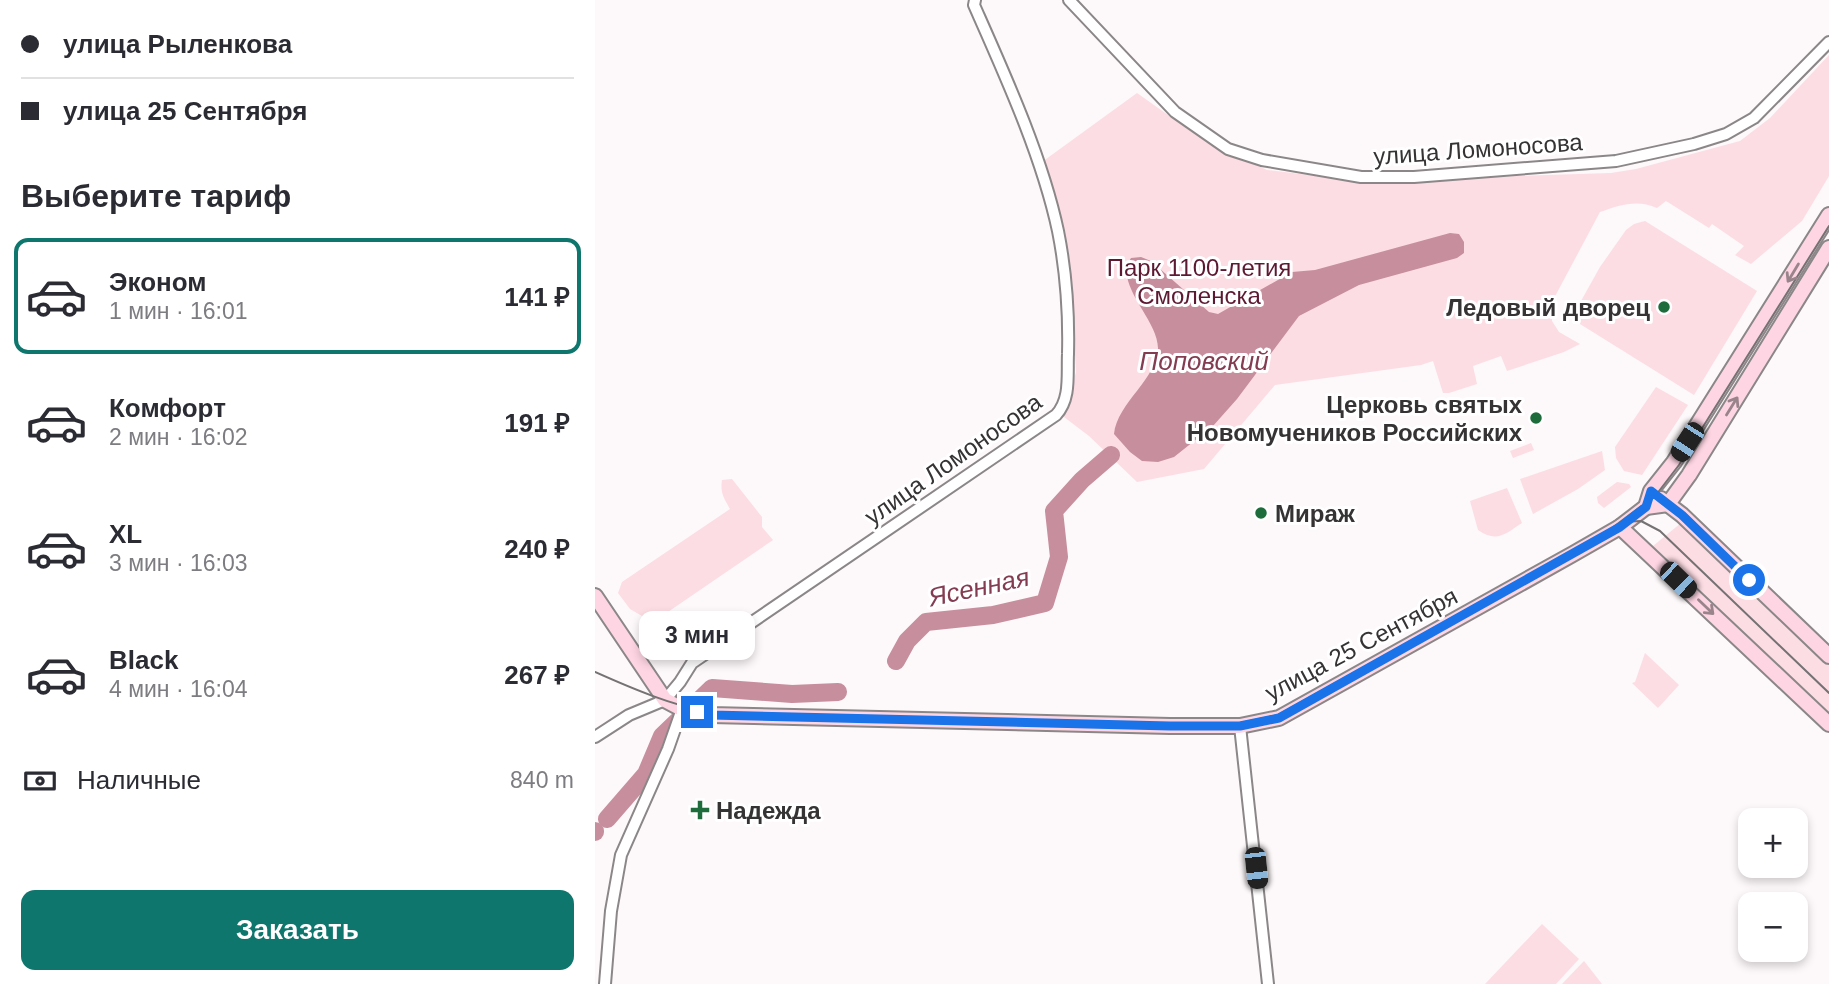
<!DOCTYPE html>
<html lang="ru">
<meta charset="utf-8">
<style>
body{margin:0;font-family:Helvetica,sans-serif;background:#f2f2f3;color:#2b2b33;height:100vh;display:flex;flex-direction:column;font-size:26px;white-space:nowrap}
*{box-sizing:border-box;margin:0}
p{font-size:23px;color:#7c7c81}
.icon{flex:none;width:38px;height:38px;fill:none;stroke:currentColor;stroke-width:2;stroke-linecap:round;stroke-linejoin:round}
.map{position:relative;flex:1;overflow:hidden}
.sheet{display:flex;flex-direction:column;background:#fff;width:595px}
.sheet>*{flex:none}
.guide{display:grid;align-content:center;height:154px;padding:0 21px;background:#fff}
.tools{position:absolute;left:1143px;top:808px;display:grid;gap:14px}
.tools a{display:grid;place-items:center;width:70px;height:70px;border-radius:14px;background:#fff;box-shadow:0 4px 10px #0003;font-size:35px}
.end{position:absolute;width:32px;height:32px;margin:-16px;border:9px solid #1a73e8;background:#fff;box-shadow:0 0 0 4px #fff}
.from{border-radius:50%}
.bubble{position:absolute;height:49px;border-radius:14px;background:#fff;box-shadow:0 4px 10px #0003;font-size:23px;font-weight:600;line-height:49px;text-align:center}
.car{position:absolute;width:21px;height:42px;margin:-21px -10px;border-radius:9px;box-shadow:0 0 5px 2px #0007;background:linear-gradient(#222 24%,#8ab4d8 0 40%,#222 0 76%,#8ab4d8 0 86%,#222 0)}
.guide b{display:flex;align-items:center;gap:24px;height:66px;font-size:26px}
.guide b+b{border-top:2px solid #e1e1e2}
.guide i{width:18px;height:18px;background:#2b2b33}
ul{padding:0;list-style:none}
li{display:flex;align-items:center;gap:21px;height:116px;margin:0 14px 10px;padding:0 7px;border:4px solid transparent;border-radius:14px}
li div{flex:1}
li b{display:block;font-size:26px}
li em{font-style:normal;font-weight:600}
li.selected{border-color:#0f766e}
li>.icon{width:63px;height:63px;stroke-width:1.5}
h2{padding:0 21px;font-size:32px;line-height:84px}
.pay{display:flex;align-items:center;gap:18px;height:77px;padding:0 21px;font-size:26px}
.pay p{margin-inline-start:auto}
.button{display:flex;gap:14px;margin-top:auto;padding:14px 21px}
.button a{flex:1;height:80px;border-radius:14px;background:#0f766e;color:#fff;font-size:28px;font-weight:600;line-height:80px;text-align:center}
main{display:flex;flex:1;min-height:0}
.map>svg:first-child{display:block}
</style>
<main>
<section class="sheet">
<div class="guide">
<b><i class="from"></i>улица Рыленкова</b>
<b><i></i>улица 25 Сентября</b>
</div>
<h2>Выберите тариф</h2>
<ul>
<li class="selected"><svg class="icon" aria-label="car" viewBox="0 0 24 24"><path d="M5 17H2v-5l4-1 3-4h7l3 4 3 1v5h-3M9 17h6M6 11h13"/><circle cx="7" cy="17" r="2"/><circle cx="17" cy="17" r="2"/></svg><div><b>Эконом</b><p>1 мин · 16:01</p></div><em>141 ₽</em></li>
<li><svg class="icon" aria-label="car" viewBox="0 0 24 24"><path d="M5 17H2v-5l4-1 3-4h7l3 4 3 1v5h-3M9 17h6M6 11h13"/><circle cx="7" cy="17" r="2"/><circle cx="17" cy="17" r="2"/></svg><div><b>Комфорт</b><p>2 мин · 16:02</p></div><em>191 ₽</em></li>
<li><svg class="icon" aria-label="car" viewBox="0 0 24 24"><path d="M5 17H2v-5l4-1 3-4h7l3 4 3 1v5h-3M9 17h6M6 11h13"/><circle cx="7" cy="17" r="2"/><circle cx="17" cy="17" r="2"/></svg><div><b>XL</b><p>3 мин · 16:03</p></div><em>240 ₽</em></li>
<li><svg class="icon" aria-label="car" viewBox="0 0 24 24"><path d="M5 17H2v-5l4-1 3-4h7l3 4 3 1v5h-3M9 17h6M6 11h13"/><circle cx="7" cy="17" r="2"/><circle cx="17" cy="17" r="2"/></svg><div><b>Black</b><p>4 мин · 16:04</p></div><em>267 ₽</em></li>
</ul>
<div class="pay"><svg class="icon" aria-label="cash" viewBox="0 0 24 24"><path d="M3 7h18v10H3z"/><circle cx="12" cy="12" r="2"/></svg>Наличные<p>840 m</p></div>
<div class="button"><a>Заказать</a></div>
</section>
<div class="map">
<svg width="1234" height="984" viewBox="0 0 1234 984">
<rect width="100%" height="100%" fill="#fdf8f9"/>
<g fill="#fcdde4">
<path d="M1234 55V176L1207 221 1156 264 1140 255 1149 246 1117 224 1114 228 1071 201 1062 208C1042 199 1025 205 1005 212L957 302V321L964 332 985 344 969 352 912 371 906 356 878 366 882 384 854 393H848L838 361 826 365 680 385 609 469 542 482 494 436 469 417 481 372 474 253 447 162 542 93 611 142 672 170 763 181 1016 173 1041 169 1145 141 1175 118Z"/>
<polygon points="1050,221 1162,291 1099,395 985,324 986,301 1005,267 1031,230 1039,224"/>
<polygon points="1061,387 1093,405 1047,475 1029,471 1021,458 1020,447"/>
<polygon points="936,443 939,450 918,458 915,451"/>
<polygon points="1007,451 1010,470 983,489 938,514 925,479"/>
<path d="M137 479 167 517V527L178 540 67 616 60 627 52 628 47 616 35 609 23 593 27 582 135 509C129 498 125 493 127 480Z"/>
<polygon points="1022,482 1034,484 1036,487 1009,508 1003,503 1002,497"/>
<path d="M912 488 927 523C910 534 902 543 883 530L875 501Z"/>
<polygon points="1086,523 1234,665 1234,715 1058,546"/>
<polygon points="1050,653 1084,685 1063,708 1037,683 1040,682"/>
<polygon points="947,924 984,959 961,984 890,984"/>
<polygon points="989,961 1007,984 967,984"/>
</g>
<path fill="#c78e9d" d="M855 233 864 234 869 242V253L862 258 764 285 704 316 642 399 618 426 579 457 563 462 547 461 535 452 519 434C522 403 563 378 563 348 563 319 518 284 536 258L546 257 556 261 614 312 623 314 697 272 720 270Z"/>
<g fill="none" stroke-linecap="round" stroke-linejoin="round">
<g stroke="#c78e9d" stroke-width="18">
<polyline points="301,661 312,641 331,622 398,615 450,603 464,557 459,511 487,480 516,455"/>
<polyline points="12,819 51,774 67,736 117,688 197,694 243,692"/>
<polyline points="0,832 0,831"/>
</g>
<g stroke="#8b8788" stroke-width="14">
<g id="street">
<polyline points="474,0 580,112 633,149 667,160 766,177 819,177 1021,161 1099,144 1131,134 1159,118 1234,42"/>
<polyline points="645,726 673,984"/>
<path d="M0 737 34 715 70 700 85 682 97 663 461 415C476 399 472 375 473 354 474 313 471 271 463 231 447 156 410 75 379 5L380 0"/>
<polyline points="10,984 16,911 26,855 73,749 87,709"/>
</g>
</g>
<g stroke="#8b8788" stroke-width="18">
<g id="secondary">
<polyline points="1066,499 1087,515 1234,656"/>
<polyline points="1051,507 1073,504 1094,475 1234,248"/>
<polyline points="1025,527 1234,724"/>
<polyline points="0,596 70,700 87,709 116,715 575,726 645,726 684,718 978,554 1025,527 1051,507 1056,491 1079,462 1234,215"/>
</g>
</g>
<use href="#street" stroke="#fff" stroke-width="10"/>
<use href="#secondary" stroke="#fed6e3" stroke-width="14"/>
<g stroke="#757273" stroke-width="2">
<polyline points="1027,522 1046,521 1065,531 1234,693"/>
<path d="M0 672C38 689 76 705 117 713L577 724 645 723 683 715 1013 531 1061 495 1084 465 1234 226"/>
</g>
</g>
<defs><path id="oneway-shaft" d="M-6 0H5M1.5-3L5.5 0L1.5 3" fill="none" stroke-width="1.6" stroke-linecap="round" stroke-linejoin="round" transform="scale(1.75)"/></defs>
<g stroke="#9a848b">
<use href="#oneway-shaft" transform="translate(1198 273) rotate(121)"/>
<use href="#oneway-shaft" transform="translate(1137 406) rotate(-58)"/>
<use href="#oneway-shaft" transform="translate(1111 607) rotate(44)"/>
</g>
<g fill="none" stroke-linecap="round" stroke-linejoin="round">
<polyline stroke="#1a73e8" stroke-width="9" points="102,712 116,715 575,726 645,726 684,718 1025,527 1051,507 1056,491 1087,515 1154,580"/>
</g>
<g fill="#1e6c3b" stroke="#fff" stroke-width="2.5">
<circle cx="1069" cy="307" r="7"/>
<circle cx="941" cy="418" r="7"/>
<circle cx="666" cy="513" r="7"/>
<path d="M101.5 799.5h7v7h7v7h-7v7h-7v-7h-7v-7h7z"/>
</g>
<g text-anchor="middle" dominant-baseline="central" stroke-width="6" stroke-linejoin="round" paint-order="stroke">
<g font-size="24" fill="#353333" stroke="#fff">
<text transform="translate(883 149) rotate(-4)">улица Ломоносова</text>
<text transform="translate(358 459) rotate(-35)">улица Ломоносова</text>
<text transform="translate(766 644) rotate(-28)">улица 25 Сентября</text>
</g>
<g font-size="24" fill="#5d1932" stroke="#fff">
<text x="604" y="267">Парк 1100-летия<tspan x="604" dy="28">Смоленска</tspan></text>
</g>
<g font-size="24" font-weight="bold" fill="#353333" stroke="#fff" text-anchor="end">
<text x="1055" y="307">Ледовый дворец</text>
<text x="927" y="404">Церковь святых<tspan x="927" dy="28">Новомучеников Российских</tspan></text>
<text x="680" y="513" text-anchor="start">Мираж</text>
<text x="121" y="810" text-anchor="start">Надежда</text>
</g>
<g font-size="26" font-style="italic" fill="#833c52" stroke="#fff">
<text x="609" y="361">Поповский</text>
<text transform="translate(384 587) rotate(-12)">Ясенная</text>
</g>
</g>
</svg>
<div class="tools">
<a>+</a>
<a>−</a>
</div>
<i class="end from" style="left:1154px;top:580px"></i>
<i class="end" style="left:102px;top:712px"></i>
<div class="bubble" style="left:44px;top:611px;width:116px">3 мин</div>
<i class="car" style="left:1092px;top:442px;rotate:213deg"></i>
<i class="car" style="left:1083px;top:580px;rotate:134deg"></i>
<i class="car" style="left:661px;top:868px;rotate:174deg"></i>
</div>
</main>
